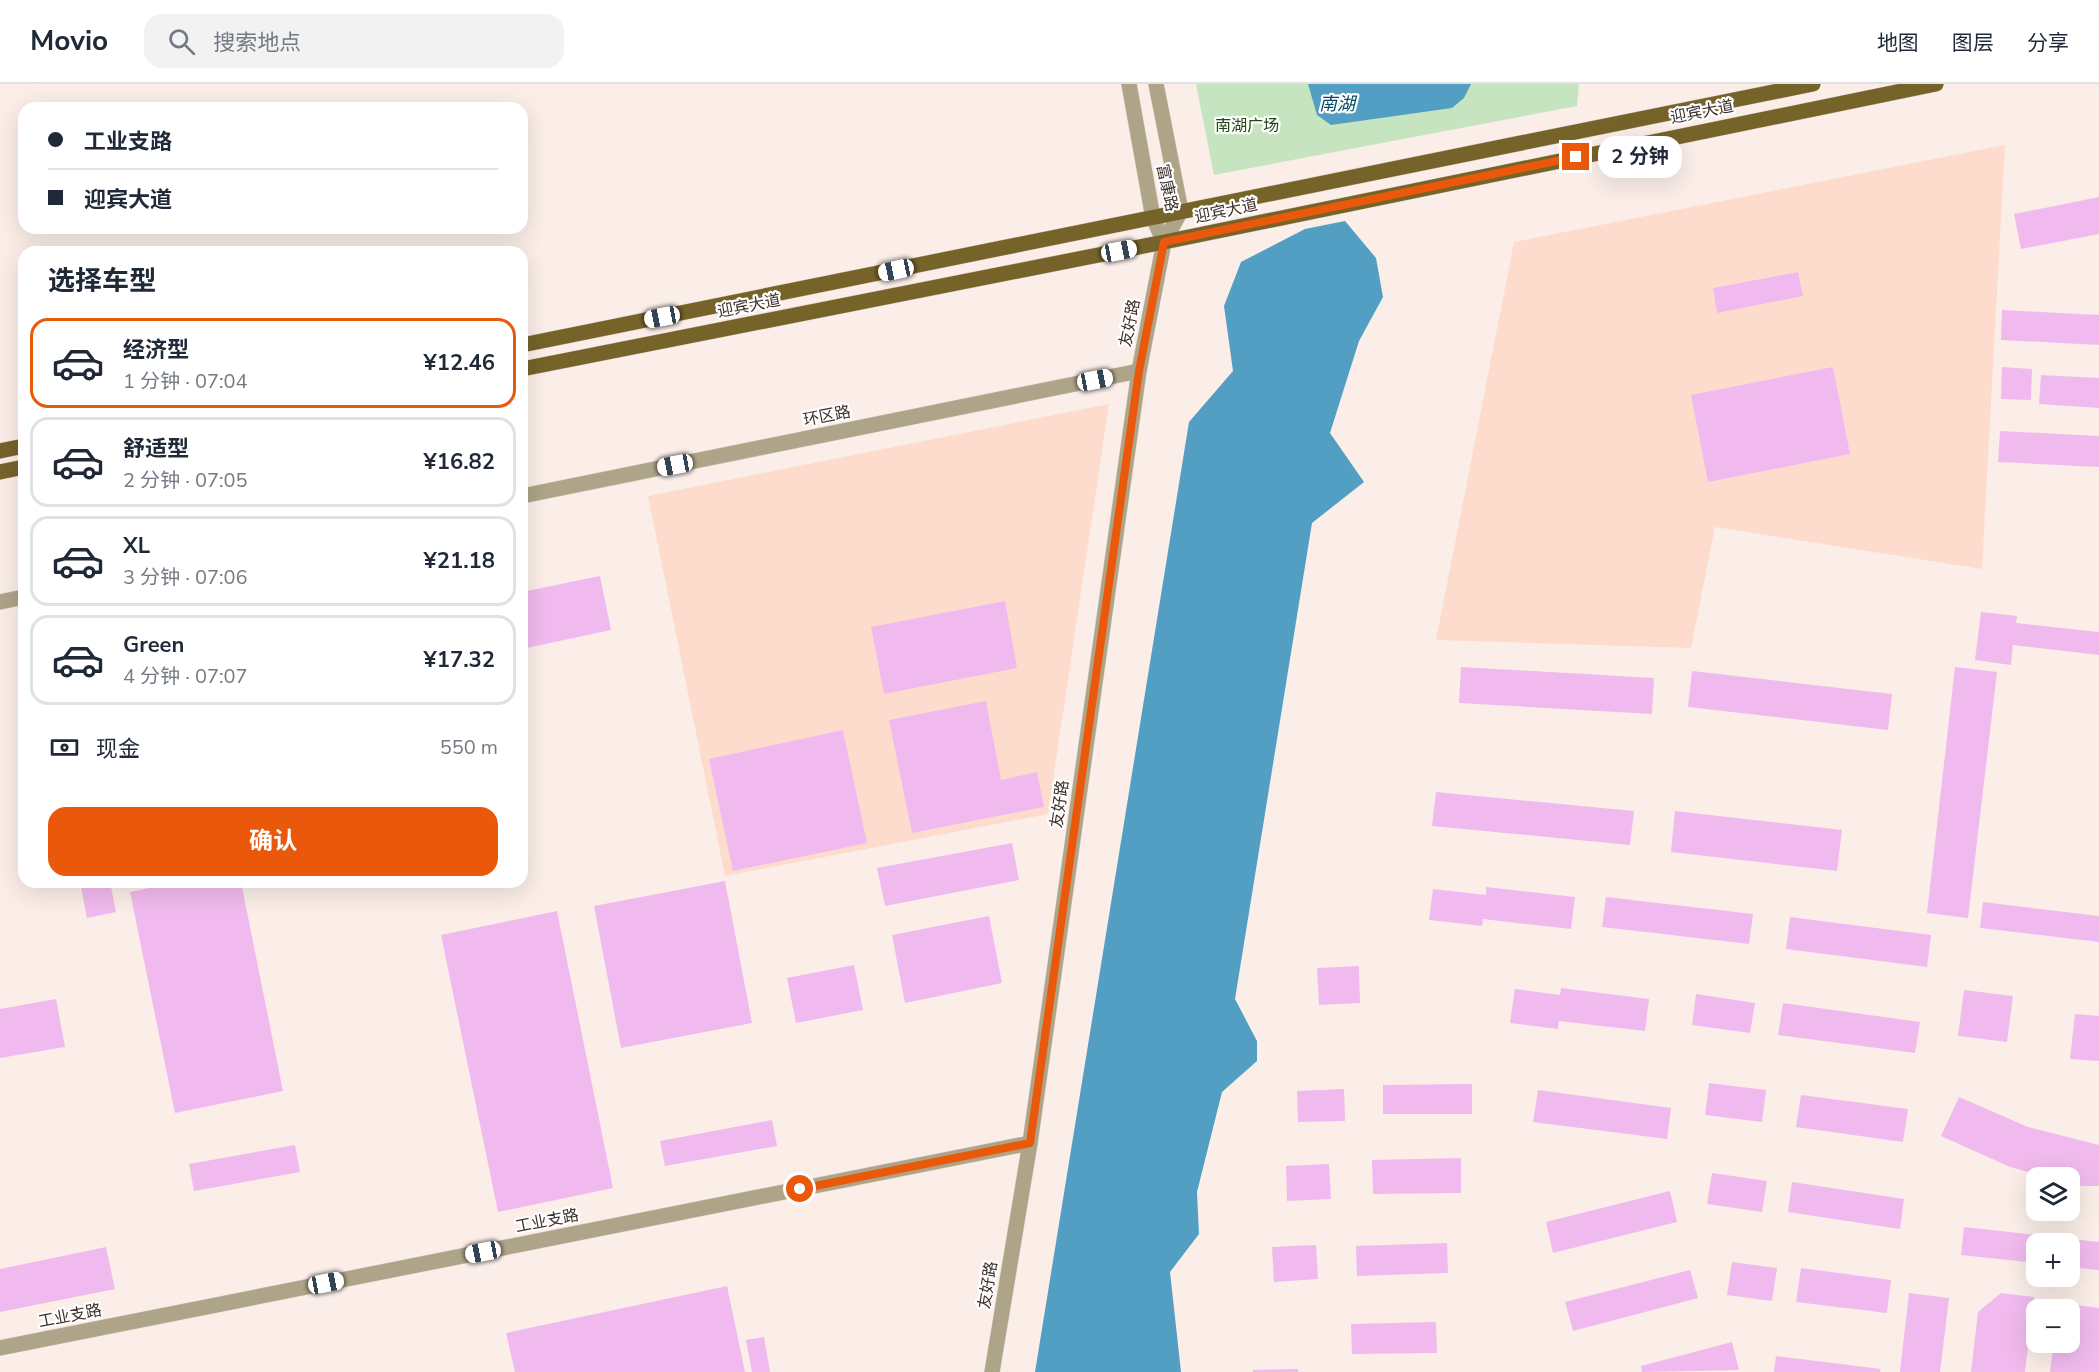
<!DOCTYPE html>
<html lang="zh">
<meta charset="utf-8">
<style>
body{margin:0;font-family:"Nunito Sans","Noto Sans SC",sans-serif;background:#f2f2f3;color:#1f2937;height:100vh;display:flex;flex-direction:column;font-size:22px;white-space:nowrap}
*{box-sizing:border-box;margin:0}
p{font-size:20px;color:#747a83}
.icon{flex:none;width:33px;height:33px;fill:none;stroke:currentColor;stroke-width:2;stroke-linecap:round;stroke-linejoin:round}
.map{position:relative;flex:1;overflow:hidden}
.side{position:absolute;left:18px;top:162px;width:510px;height:642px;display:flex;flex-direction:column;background:#fff;border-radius:18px;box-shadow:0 6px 24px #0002}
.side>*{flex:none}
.guide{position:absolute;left:18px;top:18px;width:510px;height:132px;border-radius:18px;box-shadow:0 6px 24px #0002;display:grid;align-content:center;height:132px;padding:0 30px;background:#fff}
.buttons{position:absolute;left:2026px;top:1083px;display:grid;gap:12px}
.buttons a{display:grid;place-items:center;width:54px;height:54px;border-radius:12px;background:#fff;box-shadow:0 6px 24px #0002;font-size:30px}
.end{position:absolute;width:27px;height:27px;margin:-14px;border:8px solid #ea580c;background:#fff;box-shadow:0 0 0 3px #fff}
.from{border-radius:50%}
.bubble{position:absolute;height:42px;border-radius:18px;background:#fff;box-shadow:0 6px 24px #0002;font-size:20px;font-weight:700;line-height:42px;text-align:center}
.car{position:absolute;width:18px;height:36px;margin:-18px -9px;border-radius:8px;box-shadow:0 0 4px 2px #0007;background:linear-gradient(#fff 24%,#345 0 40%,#fff 0 76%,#345 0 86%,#fff 0)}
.guide b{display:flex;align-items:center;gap:21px;height:57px;font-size:22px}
.guide b+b{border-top:2px solid #e0e1e3}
.guide i{width:15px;height:15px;background:#1f2937}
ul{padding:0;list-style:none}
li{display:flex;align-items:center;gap:18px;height:90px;margin:0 12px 9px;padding:0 18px;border:3px solid #e0e1e3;border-radius:18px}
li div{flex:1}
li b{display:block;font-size:22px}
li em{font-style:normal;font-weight:700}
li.selected{border-color:#ea580c}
li>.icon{width:54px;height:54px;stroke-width:1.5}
h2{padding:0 30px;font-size:27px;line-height:72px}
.pay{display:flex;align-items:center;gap:15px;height:66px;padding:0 30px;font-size:22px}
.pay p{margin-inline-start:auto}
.button{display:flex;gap:12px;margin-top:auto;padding:12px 30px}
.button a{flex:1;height:69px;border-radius:18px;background:#ea580c;color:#fff;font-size:24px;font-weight:700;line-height:69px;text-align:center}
header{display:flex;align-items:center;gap:36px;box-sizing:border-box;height:84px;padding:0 30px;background:#fff;border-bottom:2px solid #e0e1e3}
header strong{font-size:28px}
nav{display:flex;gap:33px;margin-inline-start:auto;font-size:21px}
.search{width:420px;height:54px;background:#f2f2f3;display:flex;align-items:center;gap:15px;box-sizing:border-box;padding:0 21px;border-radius:18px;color:#747a83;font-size:22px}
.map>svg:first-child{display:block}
</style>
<header>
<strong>Movio</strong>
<div class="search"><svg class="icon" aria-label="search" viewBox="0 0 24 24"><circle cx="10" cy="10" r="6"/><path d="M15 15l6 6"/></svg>搜索地点</div>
<nav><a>地图</a><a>图层</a><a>分享</a></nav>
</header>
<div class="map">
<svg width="2099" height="1288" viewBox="0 0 2099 1288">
<rect width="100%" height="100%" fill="#fbeee8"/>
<g fill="#fddcce">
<polygon points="2005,61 1982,485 1715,443 1691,564 1436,556 1514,158"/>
<polygon points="1109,320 1048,730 725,792 648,412"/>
</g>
<polygon fill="#c7e4c0" points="1196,0 1579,0 1577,22 1214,91"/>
<g fill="#529fc3">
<polygon points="1308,0 1471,0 1464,14 1452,24 1331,41 1317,31"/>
<polygon points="1345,137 1376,174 1383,213 1359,257 1330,349 1364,398 1312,439 1235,915 1257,957 1257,977 1222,1008 1197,1108 1199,1150 1170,1188 1181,1288 1035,1288 1189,338 1233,287 1224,222 1241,178 1305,145"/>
</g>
<g fill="#f1baee">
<polygon points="2099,113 2099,150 2021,165 2014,130"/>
<polygon points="1798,188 1803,212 1717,229 1713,204"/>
<polygon points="2002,226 2099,231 2099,261 2001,256"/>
<polygon points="1833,283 1850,370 1708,398 1691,311"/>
<polygon points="2002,283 2032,285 2031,316 2001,315"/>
<polygon points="2041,291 2099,294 2099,324 2039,320"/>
<polygon points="2000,347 2099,352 2099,383 1998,378"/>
<polygon points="600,492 611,546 522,565 522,508"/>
<polygon points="1005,517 1017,584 884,610 871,543"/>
<polygon points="1981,528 2017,532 2016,539 2099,548 2099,571 2013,561 2011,581 1975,576"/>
<polygon points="1461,583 1654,594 1652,630 1459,619"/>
<polygon points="1955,583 1997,588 1968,834 1927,829"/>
<polygon points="1692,587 1892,610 1888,646 1688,623"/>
<polygon points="986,617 1001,696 1037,688 1044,723 912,749 889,636"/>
<polygon points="843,646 867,759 733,787 709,675"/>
<polygon points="1436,708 1634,727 1630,761 1432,742"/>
<polygon points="1675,727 1842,746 1837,787 1671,768"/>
<polygon points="1012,759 1019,796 885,822 877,784"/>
<polygon points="725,797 752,939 621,964 594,822"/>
<polygon points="80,798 110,798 116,828 87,834"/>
<polygon points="179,798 241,798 283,1007 175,1029 130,808"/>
<polygon points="1486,803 1575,813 1571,845 1483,835 1482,842 1429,836 1433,805 1486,811"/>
<polygon points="1606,813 1753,830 1749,860 1602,843"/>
<polygon points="1983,818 2099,832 2099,858 1980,844"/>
<polygon points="557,827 613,1104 498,1128 441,851"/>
<polygon points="989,832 1002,899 905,919 892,851"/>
<polygon points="1790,833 1931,851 1927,883 1786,865"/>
<polygon points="854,881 863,926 796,939 787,894"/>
<polygon points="1359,882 1360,919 1319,921 1317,884"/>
<polygon points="1561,904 1649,915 1645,947 1559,937 1558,945 1510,939 1515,905 1560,911"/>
<polygon points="1964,906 2013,912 2007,958 1958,952"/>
<polygon points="1696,910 1755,919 1750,949 1692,941"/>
<polygon points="56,915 65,963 0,974 0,925"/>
<polygon points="1783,919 1920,938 1915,969 1778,951"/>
<polygon points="2075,930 2099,932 2099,977 2070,975"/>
<polygon points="1709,999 1766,1006 1762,1038 1705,1031"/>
<polygon points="1472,1000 1472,1030 1383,1030 1383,1001"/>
<polygon points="1344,1005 1345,1037 1298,1038 1297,1007"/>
<polygon points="1538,1006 1671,1024 1667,1055 1533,1038"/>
<polygon points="1801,1011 1908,1025 1903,1058 1796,1043"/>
<polygon points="1959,1013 2028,1043 2099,1061 2099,1102 2082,1102 2070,1098 2070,1094 2051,1094 2010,1083 1941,1052"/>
<polygon points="772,1036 777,1062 665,1082 660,1057"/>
<polygon points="295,1061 300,1088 194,1107 189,1080"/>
<polygon points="1461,1074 1461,1109 1373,1110 1372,1076"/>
<polygon points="1329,1080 1331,1115 1287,1117 1286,1082"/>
<polygon points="1712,1089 1767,1097 1762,1128 1707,1120"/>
<polygon points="1792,1098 1904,1115 1900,1145 1788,1128"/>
<polygon points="1670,1107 1677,1138 1553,1169 1546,1138"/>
<polygon points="1964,1143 2099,1158 2099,1186 2070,1183 2070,1160 2037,1160 2037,1179 1961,1171"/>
<polygon points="1447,1159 1448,1189 1357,1192 1356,1162"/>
<polygon points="1316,1161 1318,1195 1274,1198 1272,1163"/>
<polygon points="106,1163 115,1205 0,1228 0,1185"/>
<polygon points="1732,1178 1777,1184 1772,1217 1727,1211"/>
<polygon points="1801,1184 1891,1196 1887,1229 1796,1218"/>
<polygon points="1690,1186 1698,1214 1573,1247 1565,1218"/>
<polygon points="727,1202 745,1288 515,1288 506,1249"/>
<polygon points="1909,1209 1949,1214 1940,1288 1900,1288"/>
<polygon points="2001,1209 2034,1213 2025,1288 1971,1288 1978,1228"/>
<polygon points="2058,1219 2099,1224 2099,1288 2050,1288 2054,1258 2070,1258 2070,1226 2057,1226"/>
<polygon points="1436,1238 1437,1269 1352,1270 1351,1240"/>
<polygon points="764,1253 770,1288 752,1288 746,1256"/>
<polygon points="1732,1258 1739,1286 1642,1288 1641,1282"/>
<polygon points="1776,1272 1881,1285 1880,1288 1774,1288"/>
<polygon points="1298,1285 1298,1288 1253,1288 1253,1286"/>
</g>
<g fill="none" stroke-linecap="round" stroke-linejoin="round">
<g stroke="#d9ccc6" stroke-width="16">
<g id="minor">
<polyline points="1129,0 1153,134 1164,158"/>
<polyline points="522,412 1139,287"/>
<polyline points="0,518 24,513"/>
<polyline points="0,1264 1030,1059"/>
<polyline points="992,1288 1030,1059 1139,287 1164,158 1181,127 1156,0"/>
</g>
</g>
<g stroke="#d9ccc6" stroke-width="16">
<g id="major">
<polyline points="522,261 1813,0"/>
<polyline points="522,285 1164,158 1936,0"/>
<polyline points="0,367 24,362"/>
<polyline points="0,388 24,383"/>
</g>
</g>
<use href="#minor" stroke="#aea487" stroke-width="15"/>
<use href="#major" stroke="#76632a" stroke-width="15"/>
</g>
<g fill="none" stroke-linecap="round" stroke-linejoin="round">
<polyline stroke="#ea580c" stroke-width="8" points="800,1105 1030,1059 1139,287 1164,158 1576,73"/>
</g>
<g text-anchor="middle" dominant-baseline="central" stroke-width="4.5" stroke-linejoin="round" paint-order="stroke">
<g font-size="16" fill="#3e312c" stroke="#fefefe">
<text transform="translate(1702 28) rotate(-11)">迎宾大道</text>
<text transform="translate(1167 104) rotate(78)">富康路</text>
<text transform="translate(1226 127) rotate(-12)">迎宾大道</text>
<text transform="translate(749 222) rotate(-11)">迎宾大道</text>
<text transform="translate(1130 239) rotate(-79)">友好路</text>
<text transform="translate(827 332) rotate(-11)">环区路</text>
<text transform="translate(1060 720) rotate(-82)">友好路</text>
<text transform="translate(547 1137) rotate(-11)">工业支路</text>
<text transform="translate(988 1201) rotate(-81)">友好路</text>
<text transform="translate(70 1232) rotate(-11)">工业支路</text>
</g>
<g font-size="16" fill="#1e4a12" stroke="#fefefe">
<text x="1247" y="42">南湖广场</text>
</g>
<g font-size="18" font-style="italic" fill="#034861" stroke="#fefefe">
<text x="1337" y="20">南湖</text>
</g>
</g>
</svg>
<div class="buttons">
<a><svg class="icon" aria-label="layers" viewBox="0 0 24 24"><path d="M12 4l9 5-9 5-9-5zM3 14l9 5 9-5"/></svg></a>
<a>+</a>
<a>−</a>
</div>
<i class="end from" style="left:800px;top:1105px"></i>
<i class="end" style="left:1576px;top:73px"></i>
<div class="bubble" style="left:1598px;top:52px;width:84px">2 分钟</div>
<i class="car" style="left:1119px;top:167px;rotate:79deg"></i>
<i class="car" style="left:896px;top:186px;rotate:258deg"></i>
<i class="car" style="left:662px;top:233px;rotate:259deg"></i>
<i class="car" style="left:1095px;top:296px;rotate:79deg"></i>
<i class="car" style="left:675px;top:381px;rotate:259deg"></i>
<i class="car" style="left:483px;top:1168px;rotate:259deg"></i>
<i class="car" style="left:326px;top:1199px;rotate:79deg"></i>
<div class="guide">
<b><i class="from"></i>工业支路</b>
<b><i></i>迎宾大道</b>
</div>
<section class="side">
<h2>选择车型</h2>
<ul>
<li class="selected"><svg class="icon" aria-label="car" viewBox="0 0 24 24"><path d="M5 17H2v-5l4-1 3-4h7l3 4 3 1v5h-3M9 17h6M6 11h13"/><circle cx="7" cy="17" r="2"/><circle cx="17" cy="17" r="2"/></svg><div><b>经济型</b><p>1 分钟 · 07:04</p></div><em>¥12.46</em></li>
<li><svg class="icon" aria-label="car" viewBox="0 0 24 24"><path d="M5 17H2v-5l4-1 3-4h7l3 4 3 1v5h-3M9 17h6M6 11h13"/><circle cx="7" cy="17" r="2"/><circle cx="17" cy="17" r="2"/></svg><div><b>舒适型</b><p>2 分钟 · 07:05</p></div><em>¥16.82</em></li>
<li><svg class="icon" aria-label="car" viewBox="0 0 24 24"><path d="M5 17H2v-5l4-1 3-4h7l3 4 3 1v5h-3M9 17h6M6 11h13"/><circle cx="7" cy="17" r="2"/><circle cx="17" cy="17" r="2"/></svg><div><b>XL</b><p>3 分钟 · 07:06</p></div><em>¥21.18</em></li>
<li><svg class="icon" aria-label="car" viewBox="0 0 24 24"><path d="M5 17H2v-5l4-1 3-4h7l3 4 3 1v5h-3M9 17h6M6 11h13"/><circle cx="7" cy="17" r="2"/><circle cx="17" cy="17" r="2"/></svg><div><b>Green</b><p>4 分钟 · 07:07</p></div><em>¥17.32</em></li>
</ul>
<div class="pay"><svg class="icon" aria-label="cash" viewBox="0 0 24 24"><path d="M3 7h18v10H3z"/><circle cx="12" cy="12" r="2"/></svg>现金<p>550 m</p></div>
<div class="button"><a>确认</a></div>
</section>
</div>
